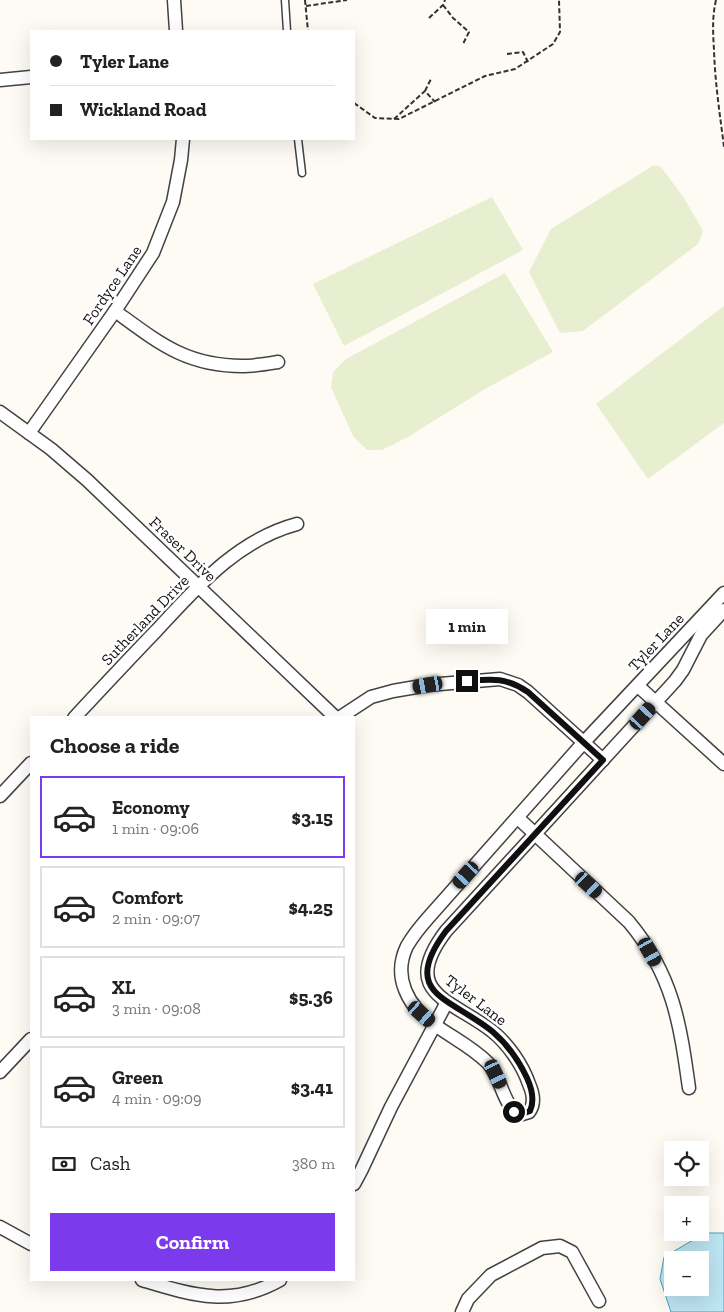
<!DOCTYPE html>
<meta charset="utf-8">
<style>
body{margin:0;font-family:"Zilla Slab",serif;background:#f6f6f6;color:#222;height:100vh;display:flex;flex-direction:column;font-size:19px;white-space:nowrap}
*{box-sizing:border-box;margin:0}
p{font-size:16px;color:#767676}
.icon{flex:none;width:28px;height:28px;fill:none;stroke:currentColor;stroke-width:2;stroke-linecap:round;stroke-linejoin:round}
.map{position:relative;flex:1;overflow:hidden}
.side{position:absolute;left:30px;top:716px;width:325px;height:565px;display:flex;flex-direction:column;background:#fff;border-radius:0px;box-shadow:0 5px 20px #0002}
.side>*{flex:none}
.hud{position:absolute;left:30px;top:30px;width:325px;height:110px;border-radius:0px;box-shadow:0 5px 20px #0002;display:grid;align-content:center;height:110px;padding:0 20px;background:#fff}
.buttons{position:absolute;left:664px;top:1141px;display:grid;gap:10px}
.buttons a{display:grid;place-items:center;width:45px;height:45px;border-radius:0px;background:#fff;box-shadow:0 5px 20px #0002;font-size:25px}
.end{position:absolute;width:22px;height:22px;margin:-11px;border:6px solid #101010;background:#fff;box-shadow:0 0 0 2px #fff}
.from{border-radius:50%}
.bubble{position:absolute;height:35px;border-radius:0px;background:#fff;box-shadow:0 5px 20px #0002;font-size:16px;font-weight:700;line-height:35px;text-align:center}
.car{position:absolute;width:15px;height:30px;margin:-15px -8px;border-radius:6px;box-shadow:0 0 4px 1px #0007;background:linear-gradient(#222 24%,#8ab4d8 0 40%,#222 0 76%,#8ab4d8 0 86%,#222 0)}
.hud b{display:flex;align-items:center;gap:18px;height:48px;font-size:19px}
.hud b+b{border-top:1px solid #e0e0e0}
.hud i{width:12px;height:12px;background:#222}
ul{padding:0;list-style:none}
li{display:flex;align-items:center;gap:15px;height:82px;margin:0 10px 8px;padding:0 10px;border:2px solid #e0e0e0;border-radius:0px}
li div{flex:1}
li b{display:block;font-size:19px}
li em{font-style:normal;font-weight:700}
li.on{border-color:#7c3aed}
li>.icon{width:45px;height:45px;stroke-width:1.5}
h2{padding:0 20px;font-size:22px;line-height:60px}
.pay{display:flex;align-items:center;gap:12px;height:55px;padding:0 20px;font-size:19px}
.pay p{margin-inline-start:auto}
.button{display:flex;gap:10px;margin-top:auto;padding:10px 20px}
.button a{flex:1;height:58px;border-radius:0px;background:#7c3aed;color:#fff;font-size:20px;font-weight:700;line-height:58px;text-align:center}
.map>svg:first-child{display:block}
</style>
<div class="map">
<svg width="724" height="1312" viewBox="0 0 724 1312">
<rect width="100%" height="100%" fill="#fefbf4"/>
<g fill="#e8efd0">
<polygon points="654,165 661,167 684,198 703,231 698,244 583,331 560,333 529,272 551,229"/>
<polygon points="492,197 523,250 344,346 313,284"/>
<polygon points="505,273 553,352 485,389 408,437 382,450 367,450 353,436 331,387 333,372 346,359"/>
<polygon points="724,306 724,423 648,479 596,404"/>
</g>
<path fill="#bce4f1" stroke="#49a0c2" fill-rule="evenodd" d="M705 1233H724V1312H671L660 1279 664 1257ZM672 1260H700V1288H672Z"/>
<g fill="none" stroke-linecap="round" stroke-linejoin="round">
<g stroke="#434343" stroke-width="9">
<g id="lane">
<polyline points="285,0 287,31"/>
<polyline points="298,139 302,173"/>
</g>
</g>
<g stroke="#434343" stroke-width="15">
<g id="street">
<polyline points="174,0 176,31"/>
<polyline points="0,80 31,77"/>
<path d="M115 311C159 343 186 366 243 366 255 366 266 364 278 362"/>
<polyline points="0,412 51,449 87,480 336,718"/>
<polyline points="29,433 115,311 153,253 173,202 181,160 183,139"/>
<path d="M724 593 584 742 428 918C420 927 413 936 407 946 392 977 408 1007 435 1025 453 1038 472 1047 488 1063 501 1077 503 1105 519 1115L529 1112C535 1104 533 1093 529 1084 522 1064 508 1044 492 1031 450 999 399 993 446 931L675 681 683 670 701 635 724 610"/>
<polyline points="638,686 724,764"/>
<path d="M74 718C101 689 128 660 156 631 197 587 237 540 297 524"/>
<polyline points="339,718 371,697 393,691 428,685 500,679 518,685 528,692 603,760"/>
<polyline points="0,796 31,763"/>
<path d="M518 818 629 922C673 975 680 1023 689 1088"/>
<polyline points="0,1072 31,1039"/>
<polyline points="354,1184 361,1171 391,1107 447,1002"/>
<polyline points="0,1227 31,1244"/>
<path d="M142 1280C192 1295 230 1308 280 1280"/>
<polyline points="462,1312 468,1299 491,1275 542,1248 560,1246 572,1252 599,1301"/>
</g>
</g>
<g stroke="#323232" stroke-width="2" stroke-dasharray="5 2.5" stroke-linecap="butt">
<polyline points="305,0 308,31"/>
<path d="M716 0C712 17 713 33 714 50 715 83 720 115 724 147"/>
<polyline points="443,5 453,18 469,32 463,44"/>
<polyline points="306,6 347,0"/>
<polyline points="429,18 443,5 445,0"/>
<polyline points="507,54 523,52 528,62"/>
<polyline points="425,91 431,79"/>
<polyline points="354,103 375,118 399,119 485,76 515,69 553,44 560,32 559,0"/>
<polyline points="394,119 425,91 435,102"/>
</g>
<use href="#lane" stroke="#fff" stroke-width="6"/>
<use href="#street" stroke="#fff" stroke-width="12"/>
</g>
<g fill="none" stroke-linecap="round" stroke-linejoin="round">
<path stroke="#101010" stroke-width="6" d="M467 681C491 679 506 677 528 692L603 760 446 931C398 995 452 998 493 1032 507 1044 519 1061 527 1078 532 1089 535 1100 530 1111L519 1115 514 1112"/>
</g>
<g text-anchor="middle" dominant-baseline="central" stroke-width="5" stroke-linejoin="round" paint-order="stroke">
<g font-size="16" fill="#101010" stroke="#fff">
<text transform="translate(112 285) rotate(-56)">Fordyce Lane</text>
<text transform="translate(183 549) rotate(44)">Fraser Drive</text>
<text transform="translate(145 620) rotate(-46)">Sutherland Drive</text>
<text transform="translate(656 642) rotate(-47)">Tyler Lane</text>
<text transform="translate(476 1000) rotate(37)">Tyler Lane</text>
</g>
</g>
</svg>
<div class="buttons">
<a><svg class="icon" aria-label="locate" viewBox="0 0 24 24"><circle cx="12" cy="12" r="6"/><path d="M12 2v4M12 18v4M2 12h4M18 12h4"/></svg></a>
<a>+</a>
<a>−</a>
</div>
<i class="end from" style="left:514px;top:1112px"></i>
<i class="end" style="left:467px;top:681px"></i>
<div class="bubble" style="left:426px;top:609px;width:82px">1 min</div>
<i class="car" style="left:428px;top:685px;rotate:260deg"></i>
<i class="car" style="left:643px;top:716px;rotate:42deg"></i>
<i class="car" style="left:466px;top:875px;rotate:222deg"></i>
<i class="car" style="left:589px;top:885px;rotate:133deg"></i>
<i class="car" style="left:650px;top:952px;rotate:151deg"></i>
<i class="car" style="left:422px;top:1014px;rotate:131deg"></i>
<i class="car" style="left:496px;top:1074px;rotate:155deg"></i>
<div class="hud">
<b><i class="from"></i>Tyler Lane</b>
<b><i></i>Wickland Road</b>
</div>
<section class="side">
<h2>Choose a ride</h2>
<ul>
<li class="on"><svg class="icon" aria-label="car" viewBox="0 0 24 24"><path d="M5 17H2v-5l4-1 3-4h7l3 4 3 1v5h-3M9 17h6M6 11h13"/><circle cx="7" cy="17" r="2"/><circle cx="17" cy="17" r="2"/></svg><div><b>Economy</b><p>1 min · 09:06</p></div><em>$3.15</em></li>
<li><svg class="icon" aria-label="car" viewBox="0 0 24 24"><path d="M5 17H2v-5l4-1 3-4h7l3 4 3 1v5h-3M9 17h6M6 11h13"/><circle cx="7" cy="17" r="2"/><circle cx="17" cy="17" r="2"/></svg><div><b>Comfort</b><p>2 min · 09:07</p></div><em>$4.25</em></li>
<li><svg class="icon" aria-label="car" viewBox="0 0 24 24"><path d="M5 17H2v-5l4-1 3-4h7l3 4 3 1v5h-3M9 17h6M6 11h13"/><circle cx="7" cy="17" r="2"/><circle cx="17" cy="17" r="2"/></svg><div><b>XL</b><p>3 min · 09:08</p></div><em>$5.36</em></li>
<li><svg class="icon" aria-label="car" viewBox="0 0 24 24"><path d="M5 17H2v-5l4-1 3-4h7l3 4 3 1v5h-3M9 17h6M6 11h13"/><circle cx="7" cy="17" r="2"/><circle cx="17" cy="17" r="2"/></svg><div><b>Green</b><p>4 min · 09:09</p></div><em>$3.41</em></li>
</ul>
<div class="pay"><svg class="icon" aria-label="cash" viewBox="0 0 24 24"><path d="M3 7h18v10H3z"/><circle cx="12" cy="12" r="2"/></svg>Cash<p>380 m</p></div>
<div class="button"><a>Confirm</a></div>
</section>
</div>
